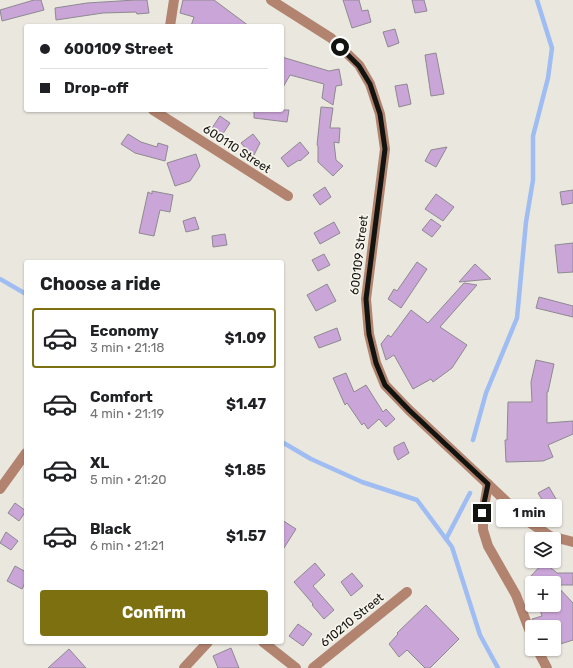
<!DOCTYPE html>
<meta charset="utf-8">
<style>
body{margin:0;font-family:Rubik,sans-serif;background:#f2f2f2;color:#202124;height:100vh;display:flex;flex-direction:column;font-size:15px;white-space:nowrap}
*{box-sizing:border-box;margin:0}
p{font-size:13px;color:#757577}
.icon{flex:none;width:22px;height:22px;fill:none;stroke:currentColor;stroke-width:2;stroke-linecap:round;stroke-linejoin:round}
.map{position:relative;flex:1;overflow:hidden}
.details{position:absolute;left:24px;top:260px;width:260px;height:384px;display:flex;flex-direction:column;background:#fff;border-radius:4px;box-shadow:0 1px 3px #0004}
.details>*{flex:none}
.hud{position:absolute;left:24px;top:24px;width:260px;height:88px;border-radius:4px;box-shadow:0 1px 3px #0004;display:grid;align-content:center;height:88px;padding:0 16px;background:#fff}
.controls{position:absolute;left:525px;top:532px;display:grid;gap:8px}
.controls a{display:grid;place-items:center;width:36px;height:36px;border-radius:4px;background:#fff;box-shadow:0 1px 3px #0004;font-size:20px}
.end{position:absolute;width:18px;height:18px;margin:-9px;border:5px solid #131310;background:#fff;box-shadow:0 0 0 2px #fff}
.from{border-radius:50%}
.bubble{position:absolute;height:28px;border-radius:4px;background:#fff;box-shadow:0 1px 3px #0004;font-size:13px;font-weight:700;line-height:28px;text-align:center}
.hud b{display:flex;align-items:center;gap:14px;height:38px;font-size:15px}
.hud b+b{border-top:1px solid #e0e0e0}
.hud i{width:10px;height:10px;background:#202124}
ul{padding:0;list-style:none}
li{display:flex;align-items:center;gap:12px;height:60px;margin:0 8px 6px;padding:0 8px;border:2px solid transparent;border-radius:4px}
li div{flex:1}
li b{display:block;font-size:15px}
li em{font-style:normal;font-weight:700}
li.selected{border-color:#7d7010}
li>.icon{width:36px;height:36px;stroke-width:1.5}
h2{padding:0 16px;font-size:18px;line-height:48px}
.cta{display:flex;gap:8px;margin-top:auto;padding:8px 16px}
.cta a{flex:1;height:46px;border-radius:4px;background:#7d7010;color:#fff;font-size:16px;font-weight:700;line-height:46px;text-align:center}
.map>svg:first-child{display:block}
</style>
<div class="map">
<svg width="573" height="668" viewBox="0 0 573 668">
<rect width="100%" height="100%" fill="#e9e7de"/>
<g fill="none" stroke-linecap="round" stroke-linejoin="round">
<g stroke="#9fbdf2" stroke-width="4.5">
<polyline points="0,279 26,294"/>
<polyline points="473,440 486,393 517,318 526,222 533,180 533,136 548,78 552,48 537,0"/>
<polyline points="282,442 311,459 362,482 417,500 452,547 480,635 498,668"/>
<polyline points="446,539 470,493"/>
</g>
</g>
<g fill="#caa5d8" stroke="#8e8990">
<polygon points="34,0 41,0 44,10 2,21 0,10"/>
<polygon points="135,0 147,0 149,13 137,14 136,12 103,13 56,20 55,8 87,3"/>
<polygon points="183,0 214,0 249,26 191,26 194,17 180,13"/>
<polygon points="343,0 359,0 362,11 368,10 371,22 352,28"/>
<polygon points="412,0 424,0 427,11 415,13"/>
<polygon points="395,29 399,43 388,47 383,32"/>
<polygon points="436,53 444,94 431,96 425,55"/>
<polygon points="282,57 329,71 339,69 342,85 336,86 333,105 322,98 324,84 290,75 282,89"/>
<polygon points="407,84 411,104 399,107 395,86"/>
<polygon points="321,107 333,108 330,128 340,128 339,143 334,142 336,160 343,166 333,176 318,162 318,146 317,145"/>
<polygon points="254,110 289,110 287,122 254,118"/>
<polygon points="220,116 230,123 222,135 212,128"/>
<polygon points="128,134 141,142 157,147 158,143 168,146 165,161 135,153 121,144"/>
<polygon points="253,134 260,143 253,157 241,143"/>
<polygon points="300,142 309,153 300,161 299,160 288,167 281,158"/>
<polygon points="447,147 436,167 425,161 431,150"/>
<polygon points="196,154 200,166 190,181 175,186 167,163"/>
<polygon points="325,187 331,197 320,205 313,195"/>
<polygon points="573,190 573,203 562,205 560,192"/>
<polygon points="152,191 173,195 170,212 160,210 154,236 139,233 148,192 152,194"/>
<polygon points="436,194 454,207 443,221 425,209"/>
<polygon points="195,217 199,229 186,232 183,221"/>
<polygon points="431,219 441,226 432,237 422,230"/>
<polygon points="334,222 340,233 320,244 314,233"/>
<polygon points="225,234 227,245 213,247 212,236"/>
<polygon points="573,243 573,272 558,273 555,245"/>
<polygon points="324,254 330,265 318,271 312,260"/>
<polygon points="417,262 427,269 401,308 388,299 394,289 397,291"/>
<polygon points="475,264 491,279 459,282"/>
<polygon points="464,283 477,285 440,327 467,345 452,368 433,382 431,379 413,389 394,355 386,360 381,344 388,335 391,337 411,310 428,323"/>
<polygon points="327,284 336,301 316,311 307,295"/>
<polygon points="539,297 573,306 573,317 536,308"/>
<polygon points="337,328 341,340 319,348 314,337"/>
<polygon points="536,360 554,364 548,392 547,392 547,423 573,421 573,434 548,445 553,457 543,461 506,462 505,440 507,440 508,402 532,402 531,382"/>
<polygon points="346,373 354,392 366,385 383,412 386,409 395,419 386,427 379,419 368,429 364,423 362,425 347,403 345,405 333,378"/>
<polygon points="404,442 409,453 398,460 394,452 394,447"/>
<polygon points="549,487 556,499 545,505 538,493"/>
<polygon points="15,503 26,511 19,521 8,513"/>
<polygon points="282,520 296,529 282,551"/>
<polygon points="6,532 18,541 11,550 0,543"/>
<polygon points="544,562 557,573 573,573 573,585 556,585 573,603 573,640 554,646 554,627 535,627 532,619 542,616 539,607 554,605 554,583 536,583 530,577"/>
<polygon points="315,563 325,575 313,586 334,610 324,619 312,605 313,604 294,582"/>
<polygon points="15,566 26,572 26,581 22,589 7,581"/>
<polygon points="352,573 363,586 351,596 341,582"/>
<polygon points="426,605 459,639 430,668 425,668 407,650 399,657 389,644 398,634 397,633"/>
<polygon points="298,624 312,634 303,646 289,636"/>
<polygon points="231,648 239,668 218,668 213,656"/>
<polygon points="69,649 86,668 48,668"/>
</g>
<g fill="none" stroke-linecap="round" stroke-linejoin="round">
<g stroke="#b28470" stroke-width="10">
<polyline points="271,0 331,38 359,65 370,84 380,114 385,149 366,299 369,334 376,363 385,385 409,410 526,520 550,536 573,542"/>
<polyline points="170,26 174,0"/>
<polyline points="153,110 288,196"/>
<polyline points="488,484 483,513 483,530 488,546 516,595 532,637"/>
<polyline points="0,489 26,453"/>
<polyline points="263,642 296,668"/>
<polyline points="537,649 547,668"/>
<polyline points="184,668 208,642"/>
<polyline points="313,668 407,592"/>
</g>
</g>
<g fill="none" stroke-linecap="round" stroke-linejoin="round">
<polyline stroke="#131310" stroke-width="5" points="340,47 359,66 370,84 380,114 385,149 366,299 369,334 376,363 385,385 409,410 488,484 482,513"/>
</g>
<g text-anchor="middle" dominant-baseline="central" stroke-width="3.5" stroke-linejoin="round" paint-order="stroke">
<g font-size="12" fill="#131310" stroke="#f6f4eb">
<text transform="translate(237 149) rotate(33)">600110 Street</text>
<text transform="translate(359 255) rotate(-83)">600109 Street</text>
<text transform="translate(352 620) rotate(-39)">610210 Street</text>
</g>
</g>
</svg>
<div class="controls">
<a><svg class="icon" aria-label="layers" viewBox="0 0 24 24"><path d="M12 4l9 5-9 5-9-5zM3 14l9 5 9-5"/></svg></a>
<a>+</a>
<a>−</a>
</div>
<i class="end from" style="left:340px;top:47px"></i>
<i class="end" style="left:482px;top:513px"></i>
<div class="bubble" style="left:496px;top:499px;width:66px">1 min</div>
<div class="hud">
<b><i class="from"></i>600109 Street</b>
<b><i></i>Drop-off</b>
</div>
<section class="details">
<h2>Choose a ride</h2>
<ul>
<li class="selected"><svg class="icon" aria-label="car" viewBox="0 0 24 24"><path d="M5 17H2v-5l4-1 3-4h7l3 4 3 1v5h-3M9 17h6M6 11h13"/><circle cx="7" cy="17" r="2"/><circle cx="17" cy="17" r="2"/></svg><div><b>Economy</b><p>3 min · 21:18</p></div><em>$1.09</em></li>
<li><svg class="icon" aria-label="car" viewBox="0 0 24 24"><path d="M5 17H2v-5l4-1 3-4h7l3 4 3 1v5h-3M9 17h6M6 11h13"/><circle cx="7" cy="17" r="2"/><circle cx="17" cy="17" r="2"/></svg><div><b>Comfort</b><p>4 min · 21:19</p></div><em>$1.47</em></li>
<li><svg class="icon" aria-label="car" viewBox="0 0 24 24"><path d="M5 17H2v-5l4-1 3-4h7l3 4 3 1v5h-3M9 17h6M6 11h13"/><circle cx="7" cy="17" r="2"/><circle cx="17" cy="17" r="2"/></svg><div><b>XL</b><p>5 min · 21:20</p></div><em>$1.85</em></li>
<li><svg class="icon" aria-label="car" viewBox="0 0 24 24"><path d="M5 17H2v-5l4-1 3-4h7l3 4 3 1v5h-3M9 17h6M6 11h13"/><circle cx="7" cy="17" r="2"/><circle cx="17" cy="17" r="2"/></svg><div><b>Black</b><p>6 min · 21:21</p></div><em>$1.57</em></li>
</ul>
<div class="cta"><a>Confirm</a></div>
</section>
</div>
